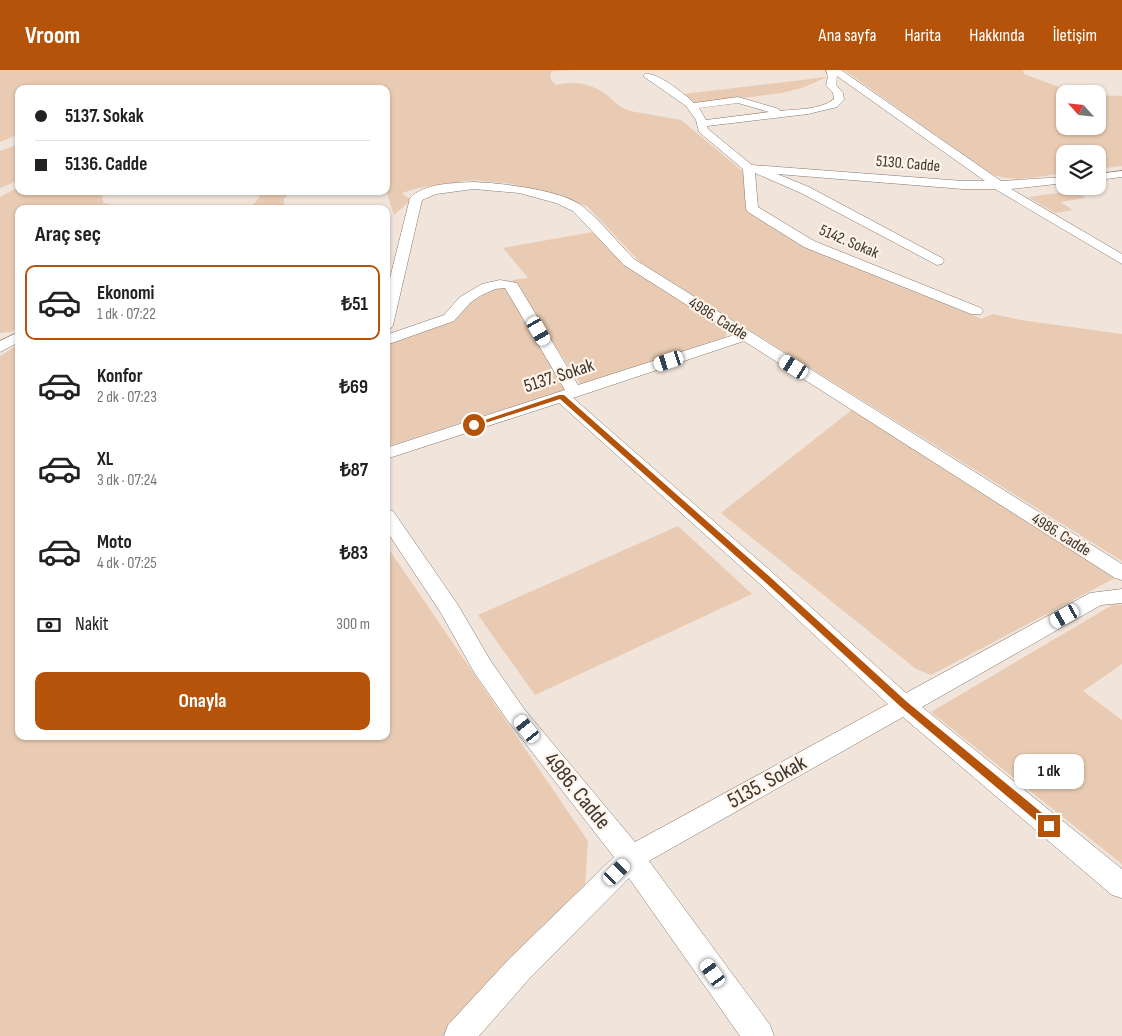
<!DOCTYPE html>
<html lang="tr">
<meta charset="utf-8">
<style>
body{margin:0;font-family:"Sofia Sans Condensed",sans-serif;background:#f6f6f6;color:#222;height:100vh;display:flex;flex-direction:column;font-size:19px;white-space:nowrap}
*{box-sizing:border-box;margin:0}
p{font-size:16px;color:#767676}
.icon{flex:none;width:28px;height:28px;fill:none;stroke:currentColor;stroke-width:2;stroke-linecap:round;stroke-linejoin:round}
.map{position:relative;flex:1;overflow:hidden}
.panel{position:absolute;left:15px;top:135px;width:375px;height:535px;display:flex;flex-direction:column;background:#fff;border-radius:10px;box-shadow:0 1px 4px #0004}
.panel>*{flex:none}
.hud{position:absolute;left:15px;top:15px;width:375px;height:110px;border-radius:10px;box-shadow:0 1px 4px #0004;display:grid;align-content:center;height:110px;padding:0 20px;background:#fff}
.needle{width:32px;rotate:297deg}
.fabs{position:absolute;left:1056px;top:15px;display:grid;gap:10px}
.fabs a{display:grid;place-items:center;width:50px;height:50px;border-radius:10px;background:#fff;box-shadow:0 1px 4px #0004;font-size:25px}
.end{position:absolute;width:22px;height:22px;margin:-11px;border:6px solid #b45309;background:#fff;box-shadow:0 0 0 2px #fff}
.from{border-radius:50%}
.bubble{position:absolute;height:35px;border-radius:10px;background:#fff;box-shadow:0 1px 4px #0004;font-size:16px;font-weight:700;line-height:35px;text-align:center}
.car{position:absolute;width:15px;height:30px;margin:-15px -8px;border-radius:6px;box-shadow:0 0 4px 1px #0007;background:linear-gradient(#fff 24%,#345 0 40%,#fff 0 76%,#345 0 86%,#fff 0)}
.hud b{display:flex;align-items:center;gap:18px;height:48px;font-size:19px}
.hud b+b{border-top:1px solid #e0e0e0}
.hud i{width:12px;height:12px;background:#222}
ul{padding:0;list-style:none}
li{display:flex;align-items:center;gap:15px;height:75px;margin:0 10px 8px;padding:0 10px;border:2px solid transparent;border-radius:10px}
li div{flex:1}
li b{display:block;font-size:19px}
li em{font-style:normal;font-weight:700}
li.active{border-color:#b45309}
li>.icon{width:45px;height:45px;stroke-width:1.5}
h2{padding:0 20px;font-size:22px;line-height:60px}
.pay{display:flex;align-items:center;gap:12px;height:55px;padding:0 20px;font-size:19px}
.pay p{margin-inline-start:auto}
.cta{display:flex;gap:10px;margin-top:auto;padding:10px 20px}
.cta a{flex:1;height:58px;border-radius:10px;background:#b45309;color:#fff;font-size:20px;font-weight:700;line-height:58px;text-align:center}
header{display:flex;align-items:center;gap:30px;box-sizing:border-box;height:70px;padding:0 25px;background:#b45309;color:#fff}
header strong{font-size:24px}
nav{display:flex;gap:28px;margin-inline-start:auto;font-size:18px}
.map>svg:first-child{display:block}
</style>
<header>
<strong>Vroom</strong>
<nav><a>Ana sayfa</a><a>Harita</a><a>Hakkında</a><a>İletişim</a></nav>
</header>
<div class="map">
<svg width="1122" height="966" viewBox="0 0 1122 966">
<rect width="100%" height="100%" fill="#f1e4da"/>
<g fill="#e8cbb2">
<path d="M0 0H572L553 1 550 4 551 10 556 15C574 11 588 13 604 23 613 29 619 38 630 41L681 50 746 104 748 141 806 176 982 249 993 244 1020 250 1122 264V491L641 193 587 136 513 114 473 110 418 118 402 123 411 130 394 145C390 132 380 109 390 97H386V19H19V64L0 72Z"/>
<path d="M844 0H1023L1024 4 1064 19 1091 24H1065V56H1098V25L1122 26V96L1098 99V84H1065V103C1040 106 1013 114 989 103Z"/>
<polygon points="827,7 802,18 782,23 695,34 683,24"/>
<polygon points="19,74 19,110 0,118 0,81"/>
<polygon points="19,117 19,121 102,121 103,133 127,139 19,139 19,257 11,262 0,263 0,127"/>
<polygon points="261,121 290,121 284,129 284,139 249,139 259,128"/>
<polygon points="1073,121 1086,128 1060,132 1073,140 1055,143 1028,127"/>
<polygon points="593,162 728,259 725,267 581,315 512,210 528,208 503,178"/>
<polygon points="497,217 506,218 565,320 386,377 387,274 456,248 471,232"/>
<polygon points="19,274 19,666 386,666 386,475 588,771 585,815 451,966 0,966 0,286"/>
<polygon points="853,339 1115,508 931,605 916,599 721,443"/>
<polygon points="678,456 752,524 535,625 478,545"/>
<polygon points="1114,534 1122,535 1122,594 1083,621 1122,650 1122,794 931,642"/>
</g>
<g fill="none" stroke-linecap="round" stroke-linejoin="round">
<g stroke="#84796f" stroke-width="1">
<g id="minor">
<path d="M826 0H841L1001 111 1065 107V113L1011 119 1122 184V194L995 119H963L777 104 809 117 942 188 944 191 942 194 937 195 801 123 755 103 758 137 814 171 981 238 983 241 981 244H971L804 177 748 142 746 139 743 99 699 62 696 50 686 36 643 6 645 4C657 2 685 24 694 33L738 27 779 39 780 41C796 39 821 40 834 29L833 23 826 15 828 7ZM837 6 985 111H963L752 95 708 59 707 56 808 44 837 37 844 30 843 23 836 15ZM738 33 769 42 706 50 699 38Z"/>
<polygon points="1122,101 1122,107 1098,110 1098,104"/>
<path d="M474 112C501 113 562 120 582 136 601 151 617 172 634 189L1122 494V510L1115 508 744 271 573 328 774 504 906 623 1090 523 1122 519V533L1101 535 922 637 1122 799V828L1112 825 903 647 649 791 770 955 774 966H740L629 808 529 909 479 966H444L448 955 509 889 614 787 508 651 474 602 441 543 386 460V439L393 441 458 535 490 590 524 639 635 772 888 634 760 514 559 333 386 389V378L565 320 505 218 495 219 480 226 470 233 454 251 386 275V265L444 245 460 227 482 214 500 210 517 213 578 315 734 265 624 195 573 141 556 133 519 123 474 119 436 124 422 130 393 255 391 258 386 259V224L410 128C424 113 455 113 474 112Z"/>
<polygon points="19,262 19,272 0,282 0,271"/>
</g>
</g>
<use href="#minor" fill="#fff" fill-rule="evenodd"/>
</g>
<polygon fill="#b45309" points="559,325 564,325 770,507 907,632 1053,752 1055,756 1053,759 1046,759 901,637 764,511 560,329 476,356 470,355"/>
<g text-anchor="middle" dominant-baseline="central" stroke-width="4.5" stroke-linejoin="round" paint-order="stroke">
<g font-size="16" fill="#393530" stroke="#fff2e7">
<text transform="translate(908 94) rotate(5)">5130. Cadde</text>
<text transform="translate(849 172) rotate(23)">5142. Sokak</text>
<text transform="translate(718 249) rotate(32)">4986. Cadde</text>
<text transform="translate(1061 465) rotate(32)">4986. Cadde</text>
</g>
<g font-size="19" fill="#393530" stroke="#fff2e7">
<text transform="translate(559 306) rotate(-18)">5137. Sokak</text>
</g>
<g font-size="22" fill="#393530" stroke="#fff2e7">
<text transform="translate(767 712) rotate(-29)">5135. Sokak</text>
<text transform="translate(577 721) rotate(51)">4986. Cadde</text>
</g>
</g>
</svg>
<div class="fabs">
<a><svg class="needle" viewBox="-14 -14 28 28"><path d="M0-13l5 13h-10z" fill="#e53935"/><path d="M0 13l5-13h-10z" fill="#767676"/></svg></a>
<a><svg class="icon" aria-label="layers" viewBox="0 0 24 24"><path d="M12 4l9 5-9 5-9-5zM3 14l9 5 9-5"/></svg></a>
</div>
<i class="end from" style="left:474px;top:355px"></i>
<i class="end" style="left:1049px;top:756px"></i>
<div class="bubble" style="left:1014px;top:684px;width:70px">1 dk</div>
<i class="car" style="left:539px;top:261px;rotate:150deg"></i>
<i class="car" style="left:669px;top:291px;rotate:252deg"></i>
<i class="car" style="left:794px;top:297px;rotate:302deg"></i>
<i class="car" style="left:1065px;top:546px;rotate:241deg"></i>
<i class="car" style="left:527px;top:659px;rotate:321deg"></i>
<i class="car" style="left:617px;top:802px;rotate:46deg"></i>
<i class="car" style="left:713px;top:903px;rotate:324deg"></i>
<div class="hud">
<b><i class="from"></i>5137. Sokak</b>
<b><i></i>5136. Cadde</b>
</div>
<section class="panel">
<h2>Araç seç</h2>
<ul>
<li class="active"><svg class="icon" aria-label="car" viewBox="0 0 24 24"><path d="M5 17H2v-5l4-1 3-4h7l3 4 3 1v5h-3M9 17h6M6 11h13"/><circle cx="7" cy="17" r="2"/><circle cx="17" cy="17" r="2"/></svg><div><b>Ekonomi</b><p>1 dk · 07:22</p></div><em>₺51</em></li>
<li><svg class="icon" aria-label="car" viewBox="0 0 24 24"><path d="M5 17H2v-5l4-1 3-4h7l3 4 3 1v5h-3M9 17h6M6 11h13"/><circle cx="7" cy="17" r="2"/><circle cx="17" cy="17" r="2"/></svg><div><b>Konfor</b><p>2 dk · 07:23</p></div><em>₺69</em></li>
<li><svg class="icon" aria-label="car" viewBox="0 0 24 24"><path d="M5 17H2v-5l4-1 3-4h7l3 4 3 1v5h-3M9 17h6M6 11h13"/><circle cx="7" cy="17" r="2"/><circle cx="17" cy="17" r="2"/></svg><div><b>XL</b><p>3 dk · 07:24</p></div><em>₺87</em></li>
<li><svg class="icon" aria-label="car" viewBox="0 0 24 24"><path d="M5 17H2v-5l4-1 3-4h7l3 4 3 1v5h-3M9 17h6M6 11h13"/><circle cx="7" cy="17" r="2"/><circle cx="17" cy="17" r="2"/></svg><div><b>Moto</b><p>4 dk · 07:25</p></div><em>₺83</em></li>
</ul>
<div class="pay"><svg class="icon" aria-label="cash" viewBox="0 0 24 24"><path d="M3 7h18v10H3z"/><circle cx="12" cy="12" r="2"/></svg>Nakit<p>300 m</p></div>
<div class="cta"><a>Onayla</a></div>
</section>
</div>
